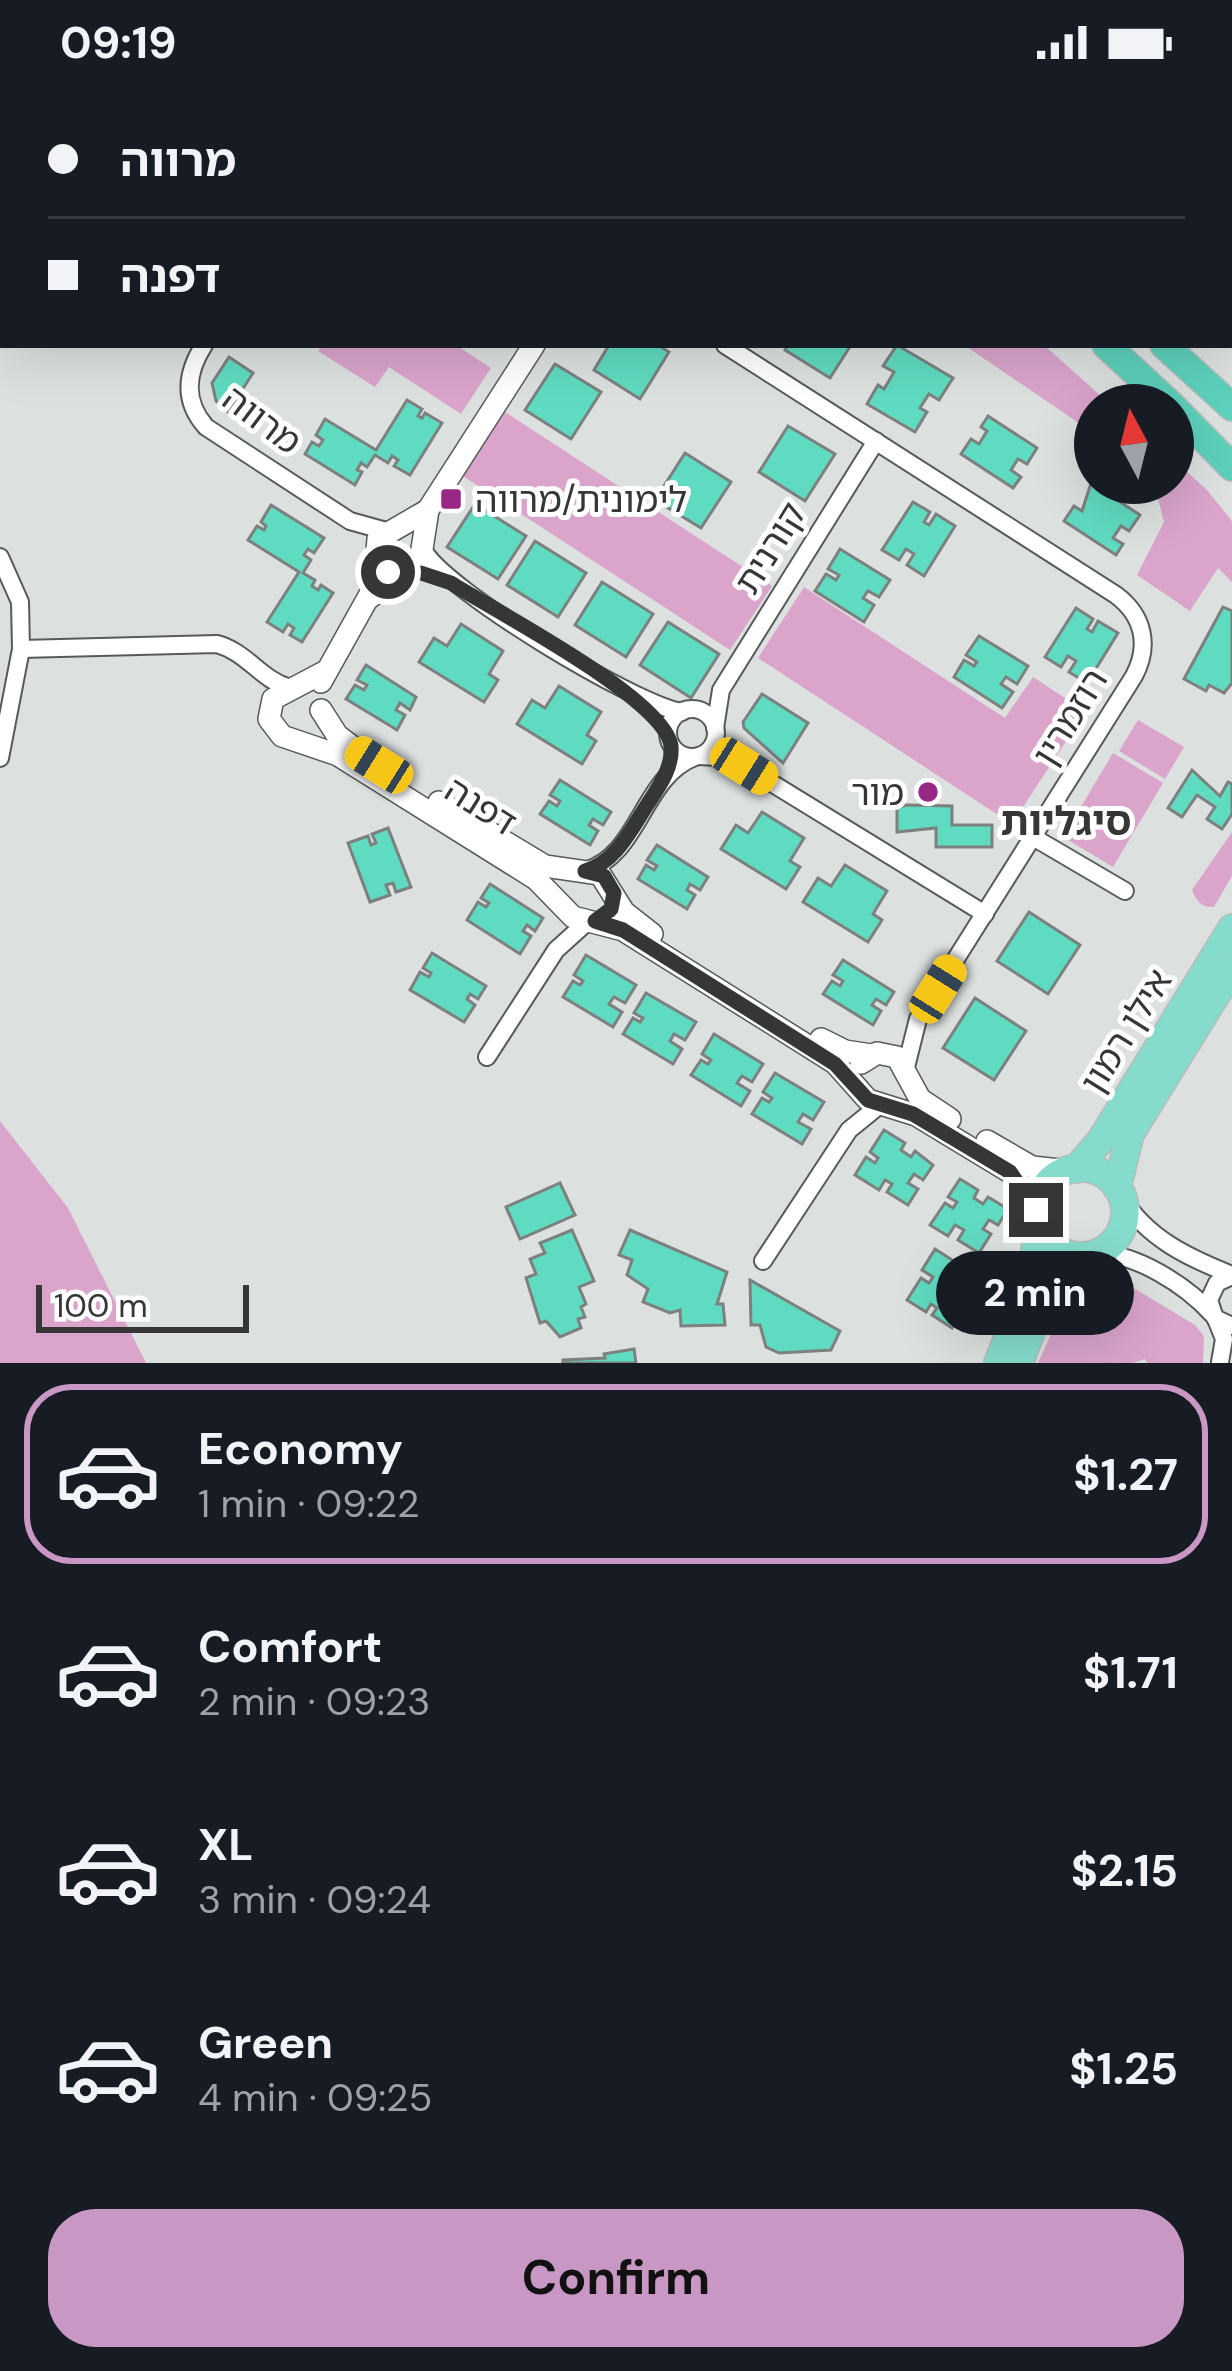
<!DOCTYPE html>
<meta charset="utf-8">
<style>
body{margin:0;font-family:"DM Sans","Noto Sans Hebrew",sans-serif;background:#20242c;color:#f1f3f6;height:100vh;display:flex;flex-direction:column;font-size:45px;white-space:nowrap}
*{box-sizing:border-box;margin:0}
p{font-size:39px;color:#9ea1a6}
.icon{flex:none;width:66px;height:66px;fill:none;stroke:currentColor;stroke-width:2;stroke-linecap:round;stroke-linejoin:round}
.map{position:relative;height:1279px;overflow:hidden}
.drawer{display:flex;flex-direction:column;background:#171b24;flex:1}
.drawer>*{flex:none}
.guide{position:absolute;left:0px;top:0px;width:1233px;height:264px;box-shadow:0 12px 48px #0002;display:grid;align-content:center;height:264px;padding:0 48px;background:#171b24}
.needle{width:78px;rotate:353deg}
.fabs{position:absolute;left:1074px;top:300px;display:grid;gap:24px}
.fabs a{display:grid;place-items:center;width:120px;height:120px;border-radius:50%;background:#171b24;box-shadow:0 12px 48px #0002;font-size:60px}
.scale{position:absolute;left:36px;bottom:30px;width:213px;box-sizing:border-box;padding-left:12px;border:6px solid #353736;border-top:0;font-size:33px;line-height:42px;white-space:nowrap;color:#353736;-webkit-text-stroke:9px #fff;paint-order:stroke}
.end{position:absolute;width:54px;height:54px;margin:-27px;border:15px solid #353736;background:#fff;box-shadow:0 0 0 6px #fff}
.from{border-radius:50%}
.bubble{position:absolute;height:84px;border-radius:42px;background:#171b24;box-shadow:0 12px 48px #0002;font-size:39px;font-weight:700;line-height:84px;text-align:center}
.car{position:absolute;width:36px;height:72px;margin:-36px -18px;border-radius:15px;box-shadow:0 0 9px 3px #0007;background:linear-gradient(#f5c518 24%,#345 0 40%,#f5c518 0 76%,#345 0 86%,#f5c518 0)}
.guide b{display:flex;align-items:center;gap:42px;height:114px;font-size:45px}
.guide b+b{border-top:3px solid #363941}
.guide i{width:30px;height:30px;background:#f1f3f6}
ul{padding:21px 0 0;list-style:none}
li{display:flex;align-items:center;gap:36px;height:180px;margin:0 24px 18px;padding:0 24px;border:6px solid transparent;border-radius:48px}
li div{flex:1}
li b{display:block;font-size:45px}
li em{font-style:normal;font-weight:700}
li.on{border-color:#c997c3}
li>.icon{width:108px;height:108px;stroke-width:1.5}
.primary-button{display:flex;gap:24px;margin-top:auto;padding:24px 48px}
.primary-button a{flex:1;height:138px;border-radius:48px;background:#c997c3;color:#111;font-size:48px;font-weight:700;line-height:138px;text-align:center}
.status{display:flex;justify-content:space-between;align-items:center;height:84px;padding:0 60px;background:#171b24;direction:ltr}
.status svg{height:33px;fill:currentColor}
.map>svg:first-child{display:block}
</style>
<div class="status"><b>09:19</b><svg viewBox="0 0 49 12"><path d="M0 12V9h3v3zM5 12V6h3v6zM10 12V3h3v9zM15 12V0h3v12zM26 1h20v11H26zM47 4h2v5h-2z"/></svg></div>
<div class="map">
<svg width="1232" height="1279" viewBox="0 0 1232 1279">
<rect width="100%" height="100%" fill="#dce1e0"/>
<g fill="#daa4cb">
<polygon points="323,261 456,261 491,284 461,330 389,283 375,303 318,267"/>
<polygon points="964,261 1044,261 1111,321 1095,321 1095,350"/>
<polygon points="505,328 772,502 730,566 463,392"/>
<polygon points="1173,375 1207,406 1232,437 1232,498 1218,484 1190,527 1137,491 1164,438 1154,399 1173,399"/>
<polygon points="804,503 1005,634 1033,593 1071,618 1077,610 1091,619 1012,740 758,574"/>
<polygon points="1138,636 1184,663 1165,695 1119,667"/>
<polygon points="1113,669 1163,699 1113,783 1063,753"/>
<path d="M1232 748V792L1214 823C1201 824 1197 817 1192 806Z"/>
<polygon points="0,1037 68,1124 146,1279 0,1279"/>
<polygon points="1093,1186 1107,1188 1195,1241 1204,1252 1203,1279 1147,1279 1145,1275 1133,1279 1038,1279 1072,1203"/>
</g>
<g fill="#5fdbc1" stroke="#7c817f" stroke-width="3">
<polygon points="609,261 658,261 669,268 640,315 594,286"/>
<polygon points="788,261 851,261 830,294 785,266"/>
<polygon points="897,261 953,294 939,316 929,310 920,324 927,328 915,348 867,320 878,301 884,305 894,288 883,282"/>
<polygon points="229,273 253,289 228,328 216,317 212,299"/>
<polygon points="555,280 601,308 571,355 525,326"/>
<polygon points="407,316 422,325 418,332 422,334 425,329 442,339 410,391 394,382 398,376 392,372 388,379 375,371 367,383 361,379 357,386 362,388 355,401 305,370 312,358 319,362 323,356 316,351 325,335 376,366"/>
<polygon points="988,332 1037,364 1027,380 1018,375 1011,386 1021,393 1013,404 961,370 971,355 979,360 987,347 981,343"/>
<polygon points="788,342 835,370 805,417 759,388"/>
<polygon points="685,369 731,398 701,444 655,416"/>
<polygon points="1091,399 1140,431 1129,447 1121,442 1113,454 1123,460 1116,471 1064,437 1074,422 1082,427"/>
<polygon points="913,418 930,428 924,438 929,441 936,430 955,442 924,492 907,481 914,470 906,465 899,476 882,466"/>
<polygon points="475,420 526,452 498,495 447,463"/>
<polygon points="271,421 324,454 314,469 308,465 304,471 311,476 303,489 315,496 312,502 318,506 321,501 333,509 302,558 290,551 294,544 288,540 283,548 267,538 299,488 248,456 257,442 264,446 266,442 261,438"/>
<polygon points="535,457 586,489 558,533 507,501"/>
<polygon points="840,465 890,496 879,513 868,507 863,514 874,521 864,538 815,507 826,490 836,496 839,491 828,485"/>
<polygon points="602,498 653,530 626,573 575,541"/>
<polygon points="1223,523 1232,527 1232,599 1224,609 1209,601 1206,607 1184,595"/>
<polygon points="1076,524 1093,535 1087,545 1092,548 1098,537 1118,549 1087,599 1069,588 1076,577 1068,572 1061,583 1045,573"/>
<polygon points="668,538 719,570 691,614 640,581"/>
<polygon points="461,540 503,567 489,590 498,596 484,618 419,578 434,554 447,562"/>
<polygon points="979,552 1028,582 1017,600 1006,593 1001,600 1013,608 1002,624 954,593 964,576 974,582 977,578 966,571"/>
<polygon points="366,581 416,613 410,626 400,619 396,626 405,631 397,646 346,615 355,601 364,606 367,601 357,596"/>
<polygon points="559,602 601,628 587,651 596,657 582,680 517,640 532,616 545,624"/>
<polygon points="762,610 808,639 783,679 744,644 743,638"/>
<polygon points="1192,686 1220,712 1228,698 1232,700 1232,730 1222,745 1207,735 1215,723 1197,711 1182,733 1168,724"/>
<polygon points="560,696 611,728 603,741 593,735 589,741 598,747 590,761 540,730 549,717 557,722 560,717 550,711"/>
<polygon points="906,721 952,722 952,741 992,741 992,763 936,763 936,744 897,748 897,724"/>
<polygon points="762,728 804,754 790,777 800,783 786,805 721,765 736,741 748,749"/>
<polygon points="388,744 411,803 396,808 393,799 386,801 390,811 370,818 348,759 368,752 371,761 376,759 372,750"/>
<polygon points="657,761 708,793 700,806 690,800 687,806 695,811 687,825 638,795 646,781 654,786 657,782 647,776"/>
<polygon points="845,781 887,807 873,830 882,836 868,858 803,818 818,794 831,802"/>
<polygon points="490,800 543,834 535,847 527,841 523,847 531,852 520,870 467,836 478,818 486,823 489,819 481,814"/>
<polygon points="1029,828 1080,861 1048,910 997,877"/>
<polygon points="432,869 486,902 478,915 470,910 467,915 475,921 464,938 410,906 420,888 429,893 431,889 423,884"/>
<polygon points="586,871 636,901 625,919 614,913 609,920 622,928 613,943 563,913 573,897 580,901 583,897 574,891"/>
<polygon points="843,876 894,908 886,921 876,915 872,921 881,927 873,941 823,910 832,897 840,902 843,897 833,891"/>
<polygon points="646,909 696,938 685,956 674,950 670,957 682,965 673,980 623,950 633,934 640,938 643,934 634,929"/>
<polygon points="975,914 1026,947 994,996 943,964"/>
<polygon points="714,950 763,980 752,998 742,992 737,999 750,1007 741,1022 691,991 701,976 708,980 711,976 702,970"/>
<polygon points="775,989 824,1018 813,1036 803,1030 798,1038 811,1045 802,1060 752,1030 762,1014 769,1018 772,1014 763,1008"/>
<polygon points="884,1046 905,1059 901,1066 911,1073 915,1067 933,1081 923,1096 914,1090 908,1099 918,1105 908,1121 887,1108 892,1100 885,1096 879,1106 855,1091 866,1073 875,1079 878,1074 870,1068"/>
<polygon points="960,1095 978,1106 974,1114 983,1120 988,1113 1008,1125 998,1141 989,1136 983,1145 991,1150 979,1169 958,1156 964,1146 955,1141 948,1152 930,1141 945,1119 953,1124 957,1118 948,1113"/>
<polygon points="560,1099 575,1131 520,1155 506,1123"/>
<polygon points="572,1146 594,1197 579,1203 586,1220 581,1223 585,1233 578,1235 581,1244 560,1253 546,1237 540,1239 526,1194 536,1190 530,1175 545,1169 540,1159"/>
<polygon points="630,1146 727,1188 717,1220 723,1220 725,1241 681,1242 680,1226 670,1229 643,1218 648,1205 627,1191 632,1176 619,1171"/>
<polygon points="935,1165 960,1181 954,1190 961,1194 965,1187 984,1198 973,1214 966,1210 958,1221 964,1225 952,1244 932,1231 937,1224 931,1220 926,1228 907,1216 921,1194 929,1199 933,1193 922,1186"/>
<polygon points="750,1196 840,1247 831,1266 779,1269 766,1263 760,1241 751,1241"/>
<polygon points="634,1265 636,1279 563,1279 563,1276 605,1274 604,1270"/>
</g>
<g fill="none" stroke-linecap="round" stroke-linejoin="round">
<g stroke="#565b5a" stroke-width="20">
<g id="minor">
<path d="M204 261C186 289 183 317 206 343L350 437 386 447"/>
<path d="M725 261 1116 511C1144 532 1150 562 1134 592L918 935 906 983"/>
<path d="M423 465C441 504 637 622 682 628"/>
<polyline points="0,473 20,518 21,565 0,674"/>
<path d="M21 565 217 560C247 568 261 596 290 604"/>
<circle cx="692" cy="649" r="24"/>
<polyline points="715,644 721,606 876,357"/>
<polyline points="699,672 718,673 744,682 985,830"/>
<polyline points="1033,753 1125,807"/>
<path d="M585 787C640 771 642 693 695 673"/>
<polyline points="487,973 556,866 587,838"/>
<path d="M1122 1113C1146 1154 1189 1174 1232 1191"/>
<path d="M1094 1170C1134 1167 1187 1202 1213 1231"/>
<polyline points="763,1177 849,1046 881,1020"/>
<polyline points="1232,1192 1217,1199 1209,1216 1215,1234 1232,1242"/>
<polyline points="1216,1235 1224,1255 1220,1278"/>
</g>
</g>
<g stroke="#565b5a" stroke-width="24">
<g id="tertiary">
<polyline points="710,3 712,0"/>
<polyline points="369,514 420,478 428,426 534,261"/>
<polyline points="326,587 273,615 269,635 282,652 338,671 536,795 573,833 623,846 835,979 868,1016 916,1031 1010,1088 1028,1109 1038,1134"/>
<polyline points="321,598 374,503 378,455 428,426"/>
<polyline points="321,626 337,651 366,673"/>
<polyline points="439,718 545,782 600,790 624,828 652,850"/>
<polyline points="821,955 845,967 871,971"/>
<polyline points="861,979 877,969 897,973 920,1015 950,1035"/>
<polyline points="987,1057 1032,1083 1069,1087"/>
</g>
</g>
<g stroke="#babbbb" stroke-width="30">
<g id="primary">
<circle cx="1081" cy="1128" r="44"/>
<polyline points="1076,1085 1101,1056 1232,844"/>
<polyline points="1117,1104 1130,1050 1232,885"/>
<polyline points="998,1279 1031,1192 1039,1141"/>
<polyline points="1019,1279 1053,1191 1080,1172"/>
</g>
</g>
<g stroke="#babbbb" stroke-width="30">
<g id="trunk">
<polyline points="679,0 679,3"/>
<polyline points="749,0 754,3"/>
<polyline points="812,0 817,3"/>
<polyline points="1106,261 1171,321"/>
<polyline points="1164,261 1232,323"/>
<polyline points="1173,323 1232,383"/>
</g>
</g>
<use href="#minor" stroke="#fff" stroke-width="16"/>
<use href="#tertiary" stroke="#fff" stroke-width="21"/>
<use href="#primary" stroke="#85dccc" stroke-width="27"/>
<use href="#trunk" stroke="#5cd0bb" stroke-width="27"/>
</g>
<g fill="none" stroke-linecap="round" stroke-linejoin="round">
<path stroke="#353736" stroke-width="15" d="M388 488 421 489 451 499C495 527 665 615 671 662 673 684 658 704 647 721 631 746 615 779 585 787L604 792 614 809 611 825 595 837 623 846 835 980 868 1016 913 1030 1010 1088 1036 1126"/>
</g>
<g fill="#992785" stroke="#fff" stroke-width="4.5">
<rect x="439" y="403" width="24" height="24" rx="6"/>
<circle cx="928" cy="708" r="12"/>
</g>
<g text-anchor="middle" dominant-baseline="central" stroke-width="10" stroke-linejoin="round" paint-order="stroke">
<g font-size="36" fill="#353736" stroke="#fff">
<text transform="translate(262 336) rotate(37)">מרווה</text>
<text transform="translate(770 464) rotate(-58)">קורנית</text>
<text transform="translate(1070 633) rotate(-58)">רוזמרין</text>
<text transform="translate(481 722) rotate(32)">דפנה</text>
<text transform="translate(1126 947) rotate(-58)">אילן רמון</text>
</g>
<g font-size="36" fill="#353736" stroke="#fff" text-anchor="start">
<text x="475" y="415">לימונית/מרווה</text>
<text x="904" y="708" text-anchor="end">מור</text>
</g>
<g font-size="39" font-weight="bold" fill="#353736" stroke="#fff">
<text x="1066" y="737">סיגליות</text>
</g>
</g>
</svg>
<div class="fabs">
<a><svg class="needle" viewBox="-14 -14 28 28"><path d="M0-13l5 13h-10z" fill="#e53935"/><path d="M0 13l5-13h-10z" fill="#9ea1a6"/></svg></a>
</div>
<div class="scale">100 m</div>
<i class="end from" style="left:388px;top:488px"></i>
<i class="end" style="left:1036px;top:1126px"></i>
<div class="bubble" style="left:936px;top:1167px;width:198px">2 min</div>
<i class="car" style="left:379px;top:681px;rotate:302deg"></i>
<i class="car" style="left:744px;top:682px;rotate:122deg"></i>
<i class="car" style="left:938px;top:905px;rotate:32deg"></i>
<div class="guide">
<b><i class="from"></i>מרווה</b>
<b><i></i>דפנה</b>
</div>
</div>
<section class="drawer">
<ul>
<li class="on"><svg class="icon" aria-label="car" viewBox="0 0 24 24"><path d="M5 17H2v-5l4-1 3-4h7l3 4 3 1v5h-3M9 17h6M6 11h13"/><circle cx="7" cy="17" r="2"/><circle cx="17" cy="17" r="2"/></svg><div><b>Economy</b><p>1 min · 09:22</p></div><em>$1.27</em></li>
<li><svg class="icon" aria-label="car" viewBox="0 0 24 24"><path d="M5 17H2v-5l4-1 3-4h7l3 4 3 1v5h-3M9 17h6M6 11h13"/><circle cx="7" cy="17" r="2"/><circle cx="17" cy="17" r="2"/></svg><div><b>Comfort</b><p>2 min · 09:23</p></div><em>$1.71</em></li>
<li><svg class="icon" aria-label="car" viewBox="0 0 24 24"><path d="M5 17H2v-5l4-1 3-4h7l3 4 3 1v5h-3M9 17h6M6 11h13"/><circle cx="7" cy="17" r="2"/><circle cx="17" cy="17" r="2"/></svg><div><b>XL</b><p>3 min · 09:24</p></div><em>$2.15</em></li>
<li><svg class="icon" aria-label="car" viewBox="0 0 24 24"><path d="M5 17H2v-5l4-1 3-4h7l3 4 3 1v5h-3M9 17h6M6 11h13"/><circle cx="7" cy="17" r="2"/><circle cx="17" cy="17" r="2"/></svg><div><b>Green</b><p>4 min · 09:25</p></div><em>$1.25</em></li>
</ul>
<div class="primary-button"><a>Confirm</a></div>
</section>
